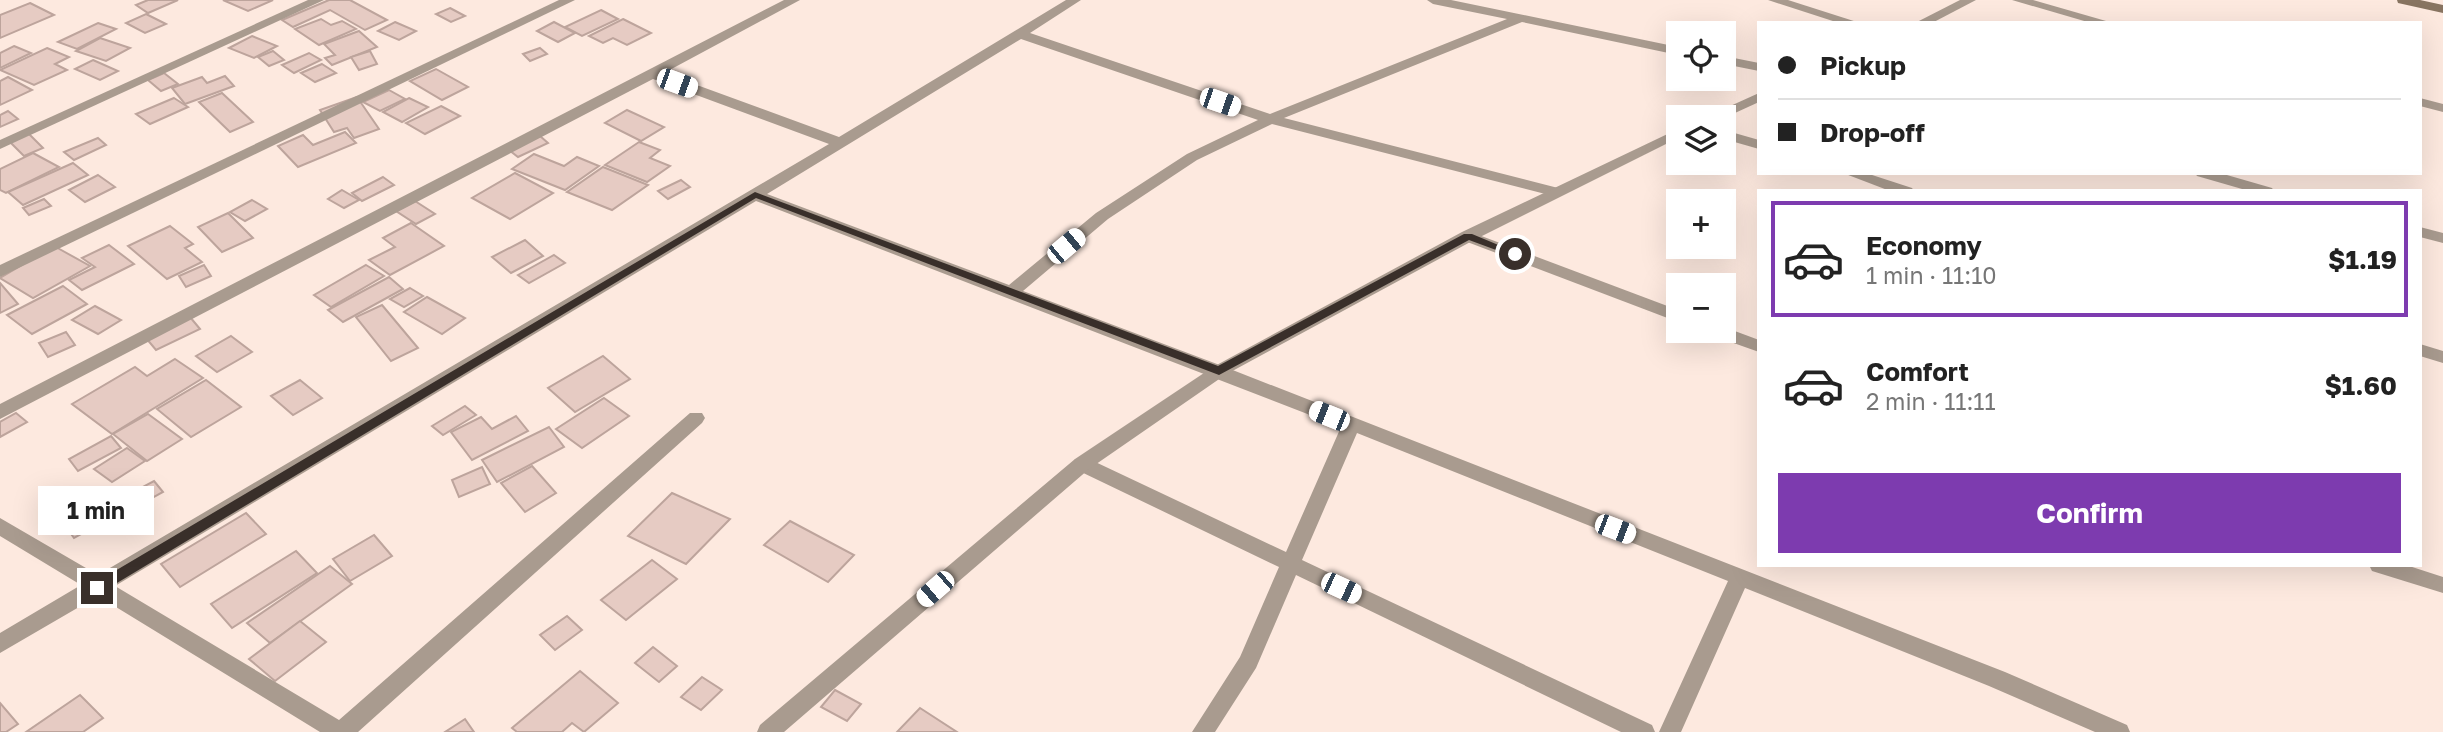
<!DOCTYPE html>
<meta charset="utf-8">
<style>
body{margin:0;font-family:"Golos Text",sans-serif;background:#f6f6f6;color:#222;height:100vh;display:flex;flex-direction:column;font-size:26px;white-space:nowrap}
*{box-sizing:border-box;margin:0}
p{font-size:23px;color:#767676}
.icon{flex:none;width:38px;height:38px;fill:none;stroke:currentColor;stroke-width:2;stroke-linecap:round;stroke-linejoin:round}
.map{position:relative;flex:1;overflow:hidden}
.details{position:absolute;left:1757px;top:189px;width:665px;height:378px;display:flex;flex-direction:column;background:#fff;border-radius:0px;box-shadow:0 7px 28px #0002}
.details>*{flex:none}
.guide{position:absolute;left:1757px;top:21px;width:665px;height:154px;border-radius:0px;box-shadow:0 7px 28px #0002;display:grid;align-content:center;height:154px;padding:0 21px;background:#fff}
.controls{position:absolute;left:1666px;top:21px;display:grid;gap:14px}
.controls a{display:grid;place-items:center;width:70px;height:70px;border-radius:0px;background:#fff;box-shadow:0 7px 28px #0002;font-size:35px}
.end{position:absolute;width:32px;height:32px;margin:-16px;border:9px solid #392f2a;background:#fff;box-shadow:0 0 0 4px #fff}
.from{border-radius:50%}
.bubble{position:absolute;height:49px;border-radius:0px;background:#fff;box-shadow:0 7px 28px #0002;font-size:23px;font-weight:700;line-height:49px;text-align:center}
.car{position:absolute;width:21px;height:42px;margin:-21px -10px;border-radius:9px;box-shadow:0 0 5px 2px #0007;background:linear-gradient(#fff 24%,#345 0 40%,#fff 0 76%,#345 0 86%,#fff 0)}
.guide b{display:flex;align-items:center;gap:24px;height:66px;font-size:26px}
.guide b+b{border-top:2px solid #e0e0e0}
.guide i{width:18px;height:18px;background:#222}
ul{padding:12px 0 0;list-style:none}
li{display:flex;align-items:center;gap:21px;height:116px;margin:0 14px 10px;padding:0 7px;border:4px solid transparent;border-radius:0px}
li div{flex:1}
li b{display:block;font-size:26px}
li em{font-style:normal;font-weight:700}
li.selected{border-color:#7d3baf}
li>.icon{width:63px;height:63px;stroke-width:1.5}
.action{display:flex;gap:14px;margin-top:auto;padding:14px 21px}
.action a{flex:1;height:80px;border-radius:0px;background:#7d3baf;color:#fff;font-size:28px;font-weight:700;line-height:80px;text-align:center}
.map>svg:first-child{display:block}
</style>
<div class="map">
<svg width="2443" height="732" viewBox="0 0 2443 732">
<rect width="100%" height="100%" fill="#fde9df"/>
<g fill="#e6cbc3" stroke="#bda49c" stroke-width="2">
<polygon points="148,0 178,0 148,13 136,5"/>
<polygon points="223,0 273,0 248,11"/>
<polygon points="329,0 350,0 387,20 365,30 330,10 293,27 282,20"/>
<polygon points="30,3 54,15 0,38 0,15"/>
<polygon points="450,8 465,16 451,22 436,14"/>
<polygon points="601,10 618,19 582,36 565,27"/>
<polygon points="146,14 166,24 145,33 126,23"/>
<polygon points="321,19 331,25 342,21 356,29 319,45 295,29"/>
<polygon points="623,19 651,33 627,45 613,38 603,43 589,36"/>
<polygon points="395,22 416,31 399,40 378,31"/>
<polygon points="554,22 575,33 558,42 537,31"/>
<polygon points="98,23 116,29 77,49 58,42"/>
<polygon points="359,31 377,47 332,65 325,58 335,55 324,44"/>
<polygon points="252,36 277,46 254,58 229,48"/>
<polygon points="100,38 130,48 106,61 76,51"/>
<polygon points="14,46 31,53 0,68 0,53"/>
<polygon points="47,48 69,57 55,64 67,70 34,85 0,70"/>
<polygon points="540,48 547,54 530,61 523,54"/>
<polygon points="273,51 284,60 269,66 258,57"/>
<polygon points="370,51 377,64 359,70 351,57"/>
<polygon points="309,53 321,60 294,73 282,65"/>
<polygon points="93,60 118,71 100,80 75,69"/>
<polygon points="322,64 336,73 315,82 301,73"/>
<polygon points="436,69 468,87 442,100 410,81"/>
<polygon points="164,73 178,84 161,91 148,80"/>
<polygon points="225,76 234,86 185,104 172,88 202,77 207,83"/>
<polygon points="8,77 32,90 0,105 0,81"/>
<polygon points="389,90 405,99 380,111 363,102"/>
<polygon points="222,93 253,122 230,132 199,102"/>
<polygon points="357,97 379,129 354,138 347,128 334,132 320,110"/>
<polygon points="174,98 188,107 150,124 136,114"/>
<polygon points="409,98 428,107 402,122 383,112"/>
<polygon points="441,106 460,116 425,134 406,123"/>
<polygon points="627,110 664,127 641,141 605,123"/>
<polygon points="8,111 18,119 0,127 0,115"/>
<polygon points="26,131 43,148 24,156 7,139"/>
<polygon points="345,132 356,143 298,167 278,146 303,135 313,145"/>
<polygon points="540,136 548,143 518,157 509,150"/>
<polygon points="98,138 106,145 74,160 64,152"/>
<polygon points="639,142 660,150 650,158 670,166 647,182 605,165"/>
<polygon points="33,153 59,167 6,193 0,190 0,169"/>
<polygon points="534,154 564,166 577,157 599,166 565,190 512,169"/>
<polygon points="73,163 88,175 23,205 8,192"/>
<polygon points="603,167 648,185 612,210 567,192"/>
<polygon points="515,173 553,193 510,219 472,198"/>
<polygon points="98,175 115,187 85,202 69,190"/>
<polygon points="383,177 394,185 362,201 352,193"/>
<polygon points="681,180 690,187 668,199 658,191"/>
<polygon points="342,190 359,200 344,208 328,199"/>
<polygon points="44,199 51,206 29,215 23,208"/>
<polygon points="252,200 267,209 245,221 230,212"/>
<polygon points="415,201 435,214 416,224 396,211"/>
<polygon points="228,213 253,238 222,252 198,227"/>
<polygon points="411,223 444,246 390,275 369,260 395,247 383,238"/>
<polygon points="170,226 193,244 185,248 202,262 167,279 128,246"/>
<polygon points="525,240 543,256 511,273 492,257"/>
<polygon points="109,245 134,264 82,290 69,280 95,267 82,258"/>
<polygon points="54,246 90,266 33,298 0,278"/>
<polygon points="554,255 565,263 529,283 518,275"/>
<polygon points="204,265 211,276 186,287 179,276"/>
<polygon points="366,265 384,276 331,307 314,295"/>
<polygon points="389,277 403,289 343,322 328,310"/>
<polygon points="0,283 18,304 0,313"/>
<polygon points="63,286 87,304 32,334 7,315"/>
<polygon points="410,288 423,296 404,307 390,299"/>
<polygon points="427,297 465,318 442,334 404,312"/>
<polygon points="382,305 418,348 391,361 356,317"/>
<polygon points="95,306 121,320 98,334 72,320"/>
<polygon points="190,317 200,329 156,350 146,338"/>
<polygon points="66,332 75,345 48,357 39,343"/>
<polygon points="231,336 252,352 217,372 196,356"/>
<polygon points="603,356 630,379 575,412 548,388"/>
<polygon points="175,359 203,378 112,434 72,404 135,367 147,376"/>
<polygon points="206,380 241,407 191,437 157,409"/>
<polygon points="300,380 322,398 293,415 271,396"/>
<polygon points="604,398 629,416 582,448 556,429"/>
<polygon points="465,406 476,415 443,435 432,426"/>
<polygon points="16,413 27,422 0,437 0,422"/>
<polygon points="148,414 182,439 147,461 113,434"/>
<polygon points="516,416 528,431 472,460 451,432 481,417 492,429"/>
<polygon points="549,427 564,447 497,482 482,460"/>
<polygon points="111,436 121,448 78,471 69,459"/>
<polygon points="127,448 145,461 112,482 94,469"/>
<polygon points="532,466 556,493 525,512 501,483"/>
<polygon points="482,467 490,484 459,497 452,480"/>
<polygon points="154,481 163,492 114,519 105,507"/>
<polygon points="672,493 730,519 686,564 628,536"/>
<polygon points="97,506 107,520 74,538 64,524"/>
<polygon points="246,513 266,534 180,587 161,564"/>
<polygon points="790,521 854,555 828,582 764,545"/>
<polygon points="374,535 392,556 350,581 333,559"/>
<polygon points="296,551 317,573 232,628 211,604"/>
<polygon points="652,560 677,579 626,620 601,600"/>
<polygon points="330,566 352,584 270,643 247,623"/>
<polygon points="567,616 582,630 555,650 540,635"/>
<polygon points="300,621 326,642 275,681 249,659"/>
<polygon points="653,647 677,666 659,682 635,663"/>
<polygon points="580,671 618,703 584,732 572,723 562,732 517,732 512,728"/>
<polygon points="702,677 722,690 701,710 681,697"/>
<polygon points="835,690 861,704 847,721 821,707"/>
<polygon points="80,695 103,718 83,732 26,732"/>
<polygon points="0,703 18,724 6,732 0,732"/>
<polygon points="920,708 957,732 897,732"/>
<polygon points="465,719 474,732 445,732"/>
</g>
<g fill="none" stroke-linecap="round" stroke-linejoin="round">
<g fill="#a99b8f" fill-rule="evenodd">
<polygon points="308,0 324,0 0,149 0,140"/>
<polygon points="559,0 575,0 0,277 0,265"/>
<path d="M784 0H800L664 73 839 137 1066 0H1081L1030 33 1270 114 1507 19 1433 4 1427 0H1451L1678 47V55L1522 22 1284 118 1562 189 1565 192 1562 195 1557 197 1272 124 1197 160 1108 219 1023 291 1225 367 2005 672 2127 725 2130 732H2095L1989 686 1745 588 1681 732H1659L1728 581 1357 433 1302 560 1652 725 1655 732H1621L1296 575 1256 668 1215 732H1192L1240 657 1279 567 1075 469 1073 464 1075 459H1089L1286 552 1341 427 756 201 115 586 339 720 690 413H702L705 418 702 423 358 732H320L98 596 0 653V633L81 585 0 536V518L98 575 829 144 653 79 0 419V404ZM1021 39 1258 120 1187 154 1096 213 1009 285 767 194Z"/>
<polygon points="1768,0 1788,0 1860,23 1839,23"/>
<polygon points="2012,0 2033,0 2113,23 2091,23"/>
<polygon points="1724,56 1759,63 1759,71 1724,64"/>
<polygon points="2420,98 2443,104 2443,112 2420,106"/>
<polygon points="1724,130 1759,140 1759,149 1724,139"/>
<polygon points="1843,173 1866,173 1912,188 1914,191 1890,191"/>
<polygon points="2195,173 2220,173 2272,188 2274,191 2249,191 2197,176"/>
<polygon points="2420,227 2443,233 2443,243 2420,237"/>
<polygon points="1468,231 1678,310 1678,322 1462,240 1460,236"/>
<polygon points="1724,327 1759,340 1759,352 1711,335 1708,331 1724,331"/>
<polygon points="2420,344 2443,351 2443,363 2420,356"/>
<polygon points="2369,565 2406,565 2443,577 2443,593 2372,571"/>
</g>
<g fill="#a99b8f" fill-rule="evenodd">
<polygon points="1960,0 1976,0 1932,23 1915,23"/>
<polygon points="1759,93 1759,102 1724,118 1706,117"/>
<polygon points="1678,129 1678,138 1474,240 1225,375 1089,469 784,732 757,732 760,725 1075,459 1213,367 1462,232"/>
</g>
<polygon fill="#887461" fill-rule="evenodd" points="2397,0 2420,0 2443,5 2443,13 2398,3"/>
</g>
<polygon fill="#392f2a" points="755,192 1218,366 1464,234 1472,234 1520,254 1515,257 1469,240 1219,375 756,198 102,592 93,592 93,584"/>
</svg>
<div class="controls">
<a><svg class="icon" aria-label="locate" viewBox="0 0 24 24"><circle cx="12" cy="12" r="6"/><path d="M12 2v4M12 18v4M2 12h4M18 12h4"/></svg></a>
<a><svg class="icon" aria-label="layers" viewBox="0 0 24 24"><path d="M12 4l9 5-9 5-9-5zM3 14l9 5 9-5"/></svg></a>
<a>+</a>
<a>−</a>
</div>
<i class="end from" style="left:1515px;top:254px"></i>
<i class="end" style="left:97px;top:588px"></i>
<div class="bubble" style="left:38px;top:486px;width:116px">1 min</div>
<i class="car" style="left:677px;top:83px;rotate:110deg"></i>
<i class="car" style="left:1220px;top:102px;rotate:109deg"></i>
<i class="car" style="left:1066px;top:246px;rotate:50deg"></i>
<i class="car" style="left:1329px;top:416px;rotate:292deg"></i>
<i class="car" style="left:1615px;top:529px;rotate:111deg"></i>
<i class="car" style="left:1341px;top:588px;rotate:115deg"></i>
<i class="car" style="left:935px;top:589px;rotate:229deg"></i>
<div class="guide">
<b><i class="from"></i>Pickup</b>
<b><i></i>Drop-off</b>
</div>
<section class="details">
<ul>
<li class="selected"><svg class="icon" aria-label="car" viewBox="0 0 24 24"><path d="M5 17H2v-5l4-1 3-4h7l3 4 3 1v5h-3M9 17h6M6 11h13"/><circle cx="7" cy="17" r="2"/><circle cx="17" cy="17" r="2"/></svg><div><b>Economy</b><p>1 min · 11:10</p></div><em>$1.19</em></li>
<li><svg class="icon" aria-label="car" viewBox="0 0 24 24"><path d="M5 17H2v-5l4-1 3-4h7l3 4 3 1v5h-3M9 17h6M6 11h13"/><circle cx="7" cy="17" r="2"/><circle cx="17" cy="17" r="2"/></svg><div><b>Comfort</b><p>2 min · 11:11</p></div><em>$1.60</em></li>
</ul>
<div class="action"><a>Confirm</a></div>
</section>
</div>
